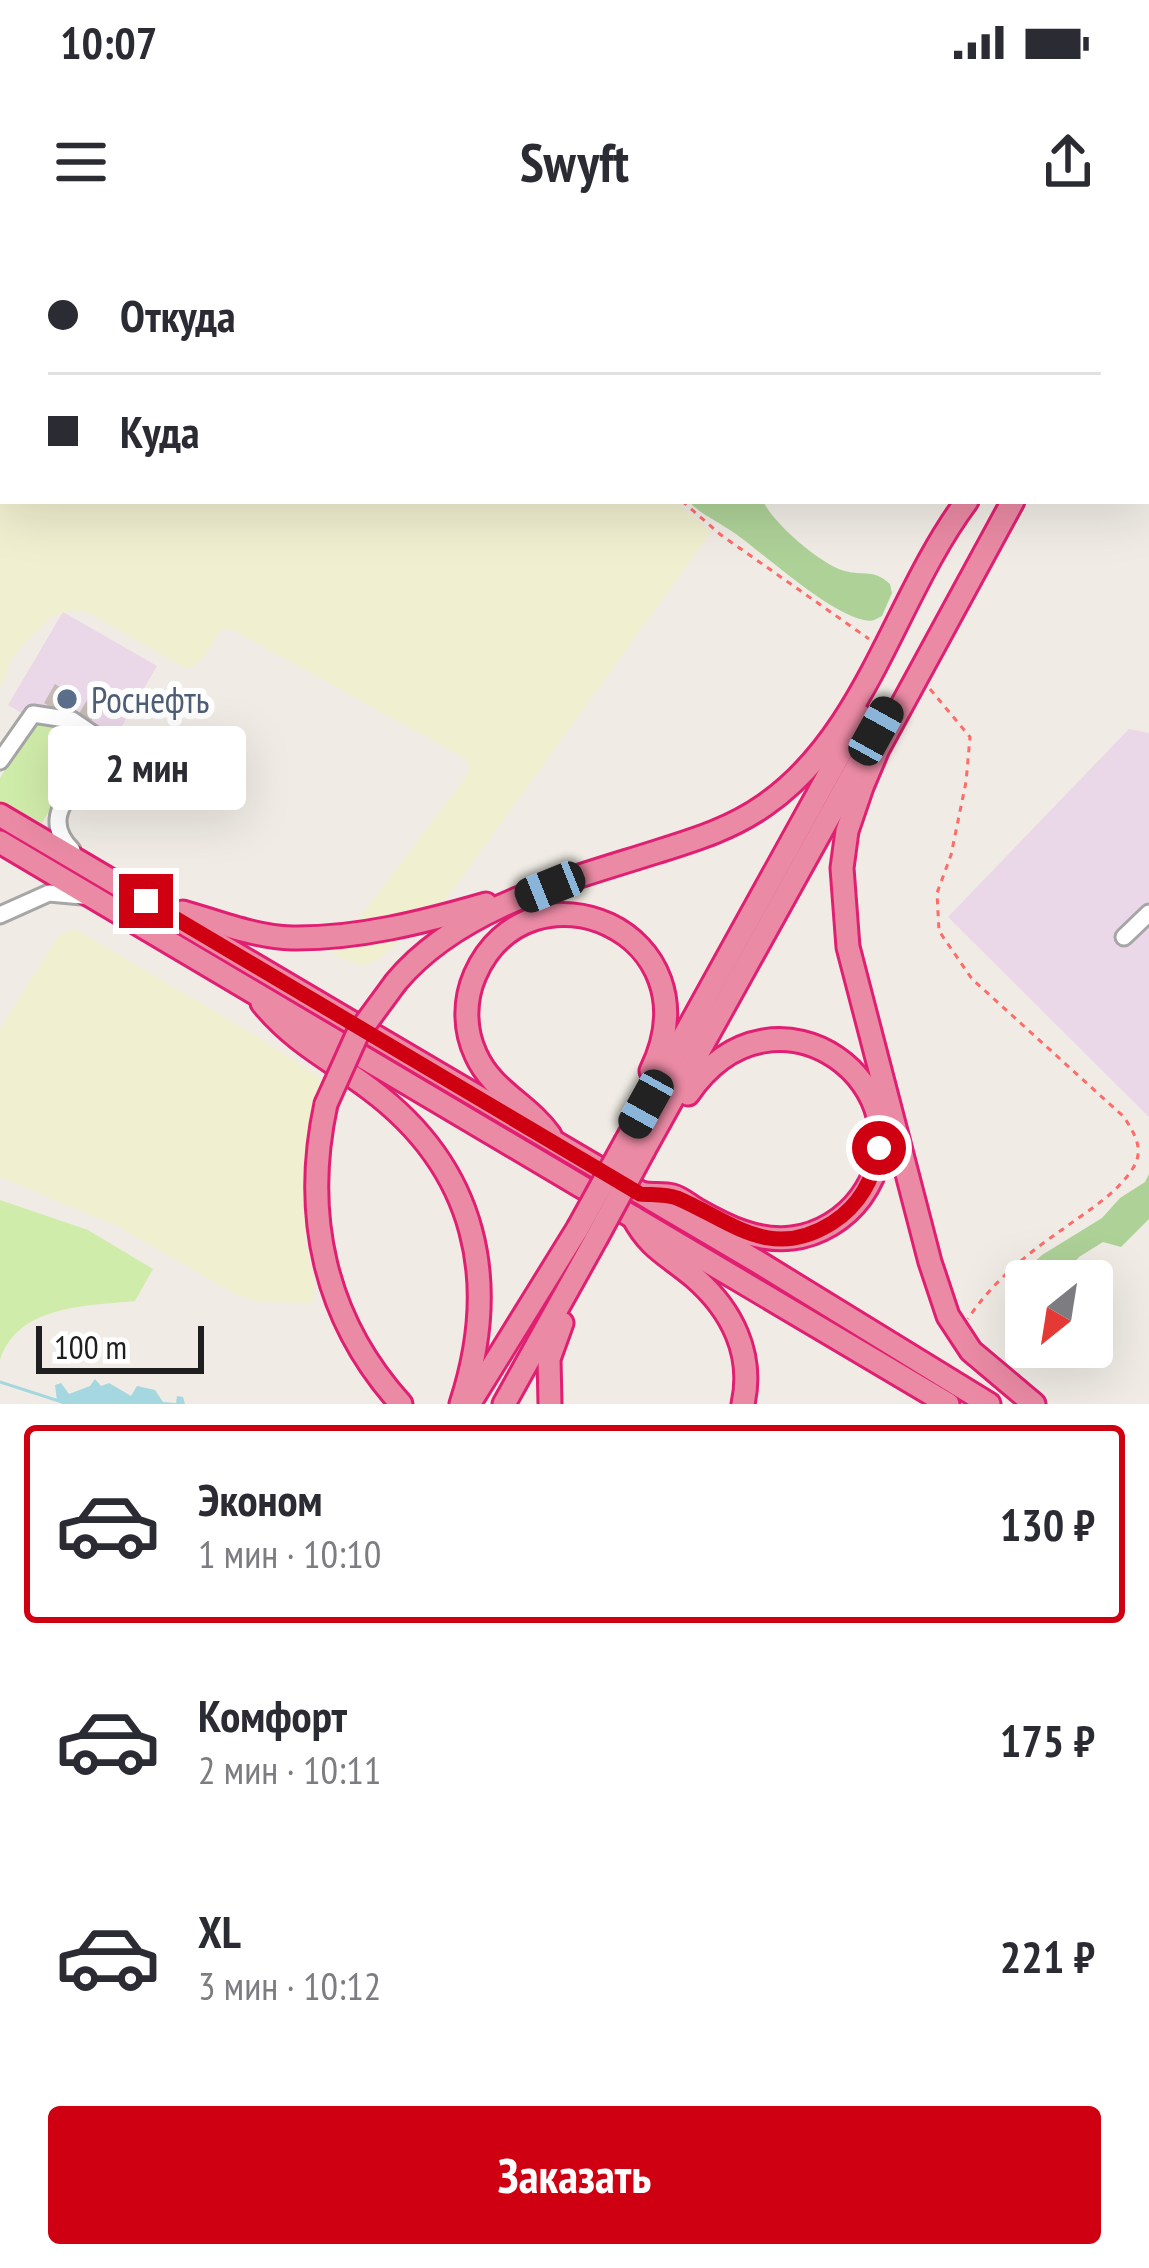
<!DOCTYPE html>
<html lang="ru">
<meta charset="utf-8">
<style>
body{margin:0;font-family:"PT Sans Narrow",sans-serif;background:#f7f7f7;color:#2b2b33;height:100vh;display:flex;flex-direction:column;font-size:45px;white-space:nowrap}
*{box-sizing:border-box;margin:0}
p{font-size:39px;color:#7c7c81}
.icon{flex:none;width:66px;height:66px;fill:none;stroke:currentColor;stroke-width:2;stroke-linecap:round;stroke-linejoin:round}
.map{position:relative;height:1164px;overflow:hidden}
.panel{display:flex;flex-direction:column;background:#fff;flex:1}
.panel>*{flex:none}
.hud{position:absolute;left:0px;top:0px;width:1149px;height:264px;box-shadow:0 12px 48px #0002;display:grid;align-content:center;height:264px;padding:0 48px;background:#fff}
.needle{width:78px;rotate:210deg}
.buttons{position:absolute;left:1005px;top:1020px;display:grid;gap:24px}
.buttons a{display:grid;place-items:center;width:108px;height:108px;border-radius:12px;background:#fff;box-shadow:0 12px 48px #0002;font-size:60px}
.scale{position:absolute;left:36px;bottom:30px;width:168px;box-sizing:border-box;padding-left:12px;border:6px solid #1f1f1f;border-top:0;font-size:33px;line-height:42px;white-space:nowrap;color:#1f1f1f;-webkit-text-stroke:9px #fff;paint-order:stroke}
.end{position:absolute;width:54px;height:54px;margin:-27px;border:15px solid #cf0011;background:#fff;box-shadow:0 0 0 6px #fff}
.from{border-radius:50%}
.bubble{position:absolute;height:84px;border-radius:12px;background:#fff;box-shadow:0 12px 48px #0002;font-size:39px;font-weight:800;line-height:84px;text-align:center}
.car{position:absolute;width:36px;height:72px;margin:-36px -18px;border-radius:15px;box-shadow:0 0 9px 3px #0007;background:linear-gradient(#222 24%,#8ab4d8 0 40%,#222 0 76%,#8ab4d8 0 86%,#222 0)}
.hud b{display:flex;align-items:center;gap:42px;height:114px;font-size:45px}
.hud b+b{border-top:3px solid #e1e1e2}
.hud i{width:30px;height:30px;background:#2b2b33}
ul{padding:21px 0 0;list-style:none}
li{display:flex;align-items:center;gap:36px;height:198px;margin:0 24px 18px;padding:0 24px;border:6px solid transparent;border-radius:12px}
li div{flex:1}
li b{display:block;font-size:45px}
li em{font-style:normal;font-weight:800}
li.selected{border-color:#cf0011}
li>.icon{width:108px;height:108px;stroke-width:1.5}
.primary-button{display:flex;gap:24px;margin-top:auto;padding:24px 48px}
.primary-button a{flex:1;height:138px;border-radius:12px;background:#cf0011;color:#fff;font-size:48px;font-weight:800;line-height:138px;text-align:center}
.status{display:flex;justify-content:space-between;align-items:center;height:84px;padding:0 60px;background:#fff;direction:ltr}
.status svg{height:33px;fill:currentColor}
header{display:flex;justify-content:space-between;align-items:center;height:156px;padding:0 48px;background:#fff;font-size:54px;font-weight:800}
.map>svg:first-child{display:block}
</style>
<div class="status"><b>10:07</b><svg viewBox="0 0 49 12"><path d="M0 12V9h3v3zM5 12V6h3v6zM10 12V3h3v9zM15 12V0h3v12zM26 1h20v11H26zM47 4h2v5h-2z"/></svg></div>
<header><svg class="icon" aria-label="menu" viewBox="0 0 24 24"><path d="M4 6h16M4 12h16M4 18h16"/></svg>Swyft<svg class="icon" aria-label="share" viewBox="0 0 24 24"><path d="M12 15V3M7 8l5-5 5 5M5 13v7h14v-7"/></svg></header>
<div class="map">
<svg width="1149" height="1164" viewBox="0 0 1149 1164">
<rect width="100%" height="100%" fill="#f0ece5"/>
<g fill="#ead7e8">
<polygon points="63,372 157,426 102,520 8,465"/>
<polygon points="1129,489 1149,493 1149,877 948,677"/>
</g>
<g fill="#f0efd0">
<polygon points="0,0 390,3 3,3 3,261 675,261 711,292 455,647 436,670 378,719 363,726 332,714 466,537 469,526 466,519 231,389 221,389 206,414 195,425 185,428 89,373 73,370 52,376 25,403 11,419 0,448"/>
<polygon points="75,689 250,792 321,838 304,946 306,1005 315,1046 312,1063 260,1062 237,1055 117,986 0,937 0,789 58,696"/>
</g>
<g fill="#d0ecaa">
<polygon points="39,481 81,506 83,510 42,583 0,561 0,538 31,485"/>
<path d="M0 960 88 990 153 1029 135 1061C86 1066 18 1065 0 1120Z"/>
</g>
<g fill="#aed198">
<path d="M688 261H763C773 283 821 325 845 331 864 336 874 329 890 344L892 353 882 376C874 380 873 382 864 380 830 374 766 316 736 294 719 282 703 276 688 261Z"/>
<polygon points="1149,934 1149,979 1121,1007 1103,1002 1079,1017 1066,1033 1056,1026 1033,1041 1026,1041 1024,1056 1015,1056 1011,1043 1042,1015 1102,978 1120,958 1145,942"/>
</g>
<polygon fill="#a4d7df" points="95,1139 101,1146 109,1143 131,1156 137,1146 155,1150 163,1162 176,1163 177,1156 183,1157 185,1164 62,1164 57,1161 55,1145 61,1143 69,1154 90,1146"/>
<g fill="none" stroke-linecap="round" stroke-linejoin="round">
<polyline stroke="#a4d7df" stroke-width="3" points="0,1142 68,1164"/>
</g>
<g fill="#c5bbb4">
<polygon points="55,444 72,454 61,473 44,463"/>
<polygon points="90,455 102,462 81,498 69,491"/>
</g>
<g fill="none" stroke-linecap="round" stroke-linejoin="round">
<g stroke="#a6a6a6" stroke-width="21">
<g id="minor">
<path d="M0 521 33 474 72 480 94 495C102 540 28 566 72 610"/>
<polyline points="0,675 49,653 82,656"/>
<polyline points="1124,697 1149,673"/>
</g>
</g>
<g stroke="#e11f72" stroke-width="27">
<g id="highway">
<polyline points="1129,3 1131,0"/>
<polyline points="1146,15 1149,10"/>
<polyline points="1013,261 878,509 862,547 847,591 842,628 848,707 930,1022 948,1076 971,1111 1034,1164"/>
<polyline points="0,575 758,1022 989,1164"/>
<polyline points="0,602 948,1164"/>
<path d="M183 672C218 682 255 697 292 698 357 699 424 682 486 664"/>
<path d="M396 742C459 667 565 641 656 612 694 600 731 589 765 565 867 494 895 357 967 261"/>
<path d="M262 763C295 803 330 819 370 849 477 929 501 1041 461 1164"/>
<path d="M326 864C302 974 324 1079 401 1164"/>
<path d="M550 895C528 864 492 851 476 815 464 790 464 760 475 735 529 613 719 691 651 831"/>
<polyline points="626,901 861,476"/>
<polyline points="644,910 859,523"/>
<path d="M646 954C654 955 665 954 673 956 681 958 690 966 697 970 727 987 757 1002 792 998 819 995 845 979 861 957 937 850 776 726 688 854"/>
<path d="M633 977C649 1008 668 1015 694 1037 732 1070 754 1114 743 1164"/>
<polyline points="471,1161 578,988"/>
<polyline points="504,1164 596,999"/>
<polyline points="550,1164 549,1119 562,1083"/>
</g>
</g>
<g stroke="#ff6b68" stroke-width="3" stroke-dasharray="6 6" stroke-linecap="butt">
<polyline points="393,0 396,3"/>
<polyline points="682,261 721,295 869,399"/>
<path d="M930 449 970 497 966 542 951 615 937 653 939 691 972 739 1124 877C1134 893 1145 909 1133 928 1117 954 1087 971 1063 989 1028 1013 991 1043 968 1079"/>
</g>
<use href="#minor" stroke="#fff" stroke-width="15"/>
<use href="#highway" stroke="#ea8aa4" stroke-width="21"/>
<g stroke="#e11f72" stroke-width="27" stroke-linecap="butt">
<g id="highway-bridge">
<polyline points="326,864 357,795 396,742"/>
<polyline points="578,988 626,901"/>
<polyline points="596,999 644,910"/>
</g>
</g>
<use href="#highway-bridge" stroke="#ea8aa4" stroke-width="21"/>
</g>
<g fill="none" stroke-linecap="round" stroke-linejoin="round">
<path stroke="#cf0011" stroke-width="15" d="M146 661 640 954C652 955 666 954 677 958 731 981 770 1022 832 983 860 965 873 940 879 908"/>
</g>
<circle fill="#5c6f8a" stroke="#fff" stroke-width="4.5" cx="67" cy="459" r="12"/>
<g text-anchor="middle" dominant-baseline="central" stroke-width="12" stroke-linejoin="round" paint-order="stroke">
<g font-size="36" fill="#4e5e75" stroke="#fff" text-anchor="start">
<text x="91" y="459">Роснефть</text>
</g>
</g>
</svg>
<div class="buttons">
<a><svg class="needle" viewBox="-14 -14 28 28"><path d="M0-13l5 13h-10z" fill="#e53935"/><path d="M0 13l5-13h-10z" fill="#7c7c81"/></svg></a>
</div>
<div class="scale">100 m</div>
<i class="end from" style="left:879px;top:908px"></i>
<i class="end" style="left:146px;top:661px"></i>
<div class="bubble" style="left:48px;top:486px;width:198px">2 мин</div>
<i class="car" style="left:876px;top:491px;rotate:29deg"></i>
<i class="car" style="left:550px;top:647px;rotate:248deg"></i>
<i class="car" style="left:646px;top:864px;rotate:209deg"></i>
<div class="hud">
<b><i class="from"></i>Откуда</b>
<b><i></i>Куда</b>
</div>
</div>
<section class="panel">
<ul>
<li class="selected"><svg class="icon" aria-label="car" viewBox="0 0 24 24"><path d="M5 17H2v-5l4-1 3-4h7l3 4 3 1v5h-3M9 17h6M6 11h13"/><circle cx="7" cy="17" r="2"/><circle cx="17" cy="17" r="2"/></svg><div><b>Эконом</b><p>1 мин · 10:10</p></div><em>130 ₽</em></li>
<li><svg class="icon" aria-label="car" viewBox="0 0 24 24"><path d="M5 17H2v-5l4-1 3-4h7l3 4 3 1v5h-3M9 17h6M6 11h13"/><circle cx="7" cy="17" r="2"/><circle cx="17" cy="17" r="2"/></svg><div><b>Комфорт</b><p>2 мин · 10:11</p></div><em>175 ₽</em></li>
<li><svg class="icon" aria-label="car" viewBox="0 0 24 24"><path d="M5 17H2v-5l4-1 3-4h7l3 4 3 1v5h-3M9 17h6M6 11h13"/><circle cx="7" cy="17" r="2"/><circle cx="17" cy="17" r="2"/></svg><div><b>XL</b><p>3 мин · 10:12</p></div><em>221 ₽</em></li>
</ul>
<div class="primary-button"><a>Заказать</a></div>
</section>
